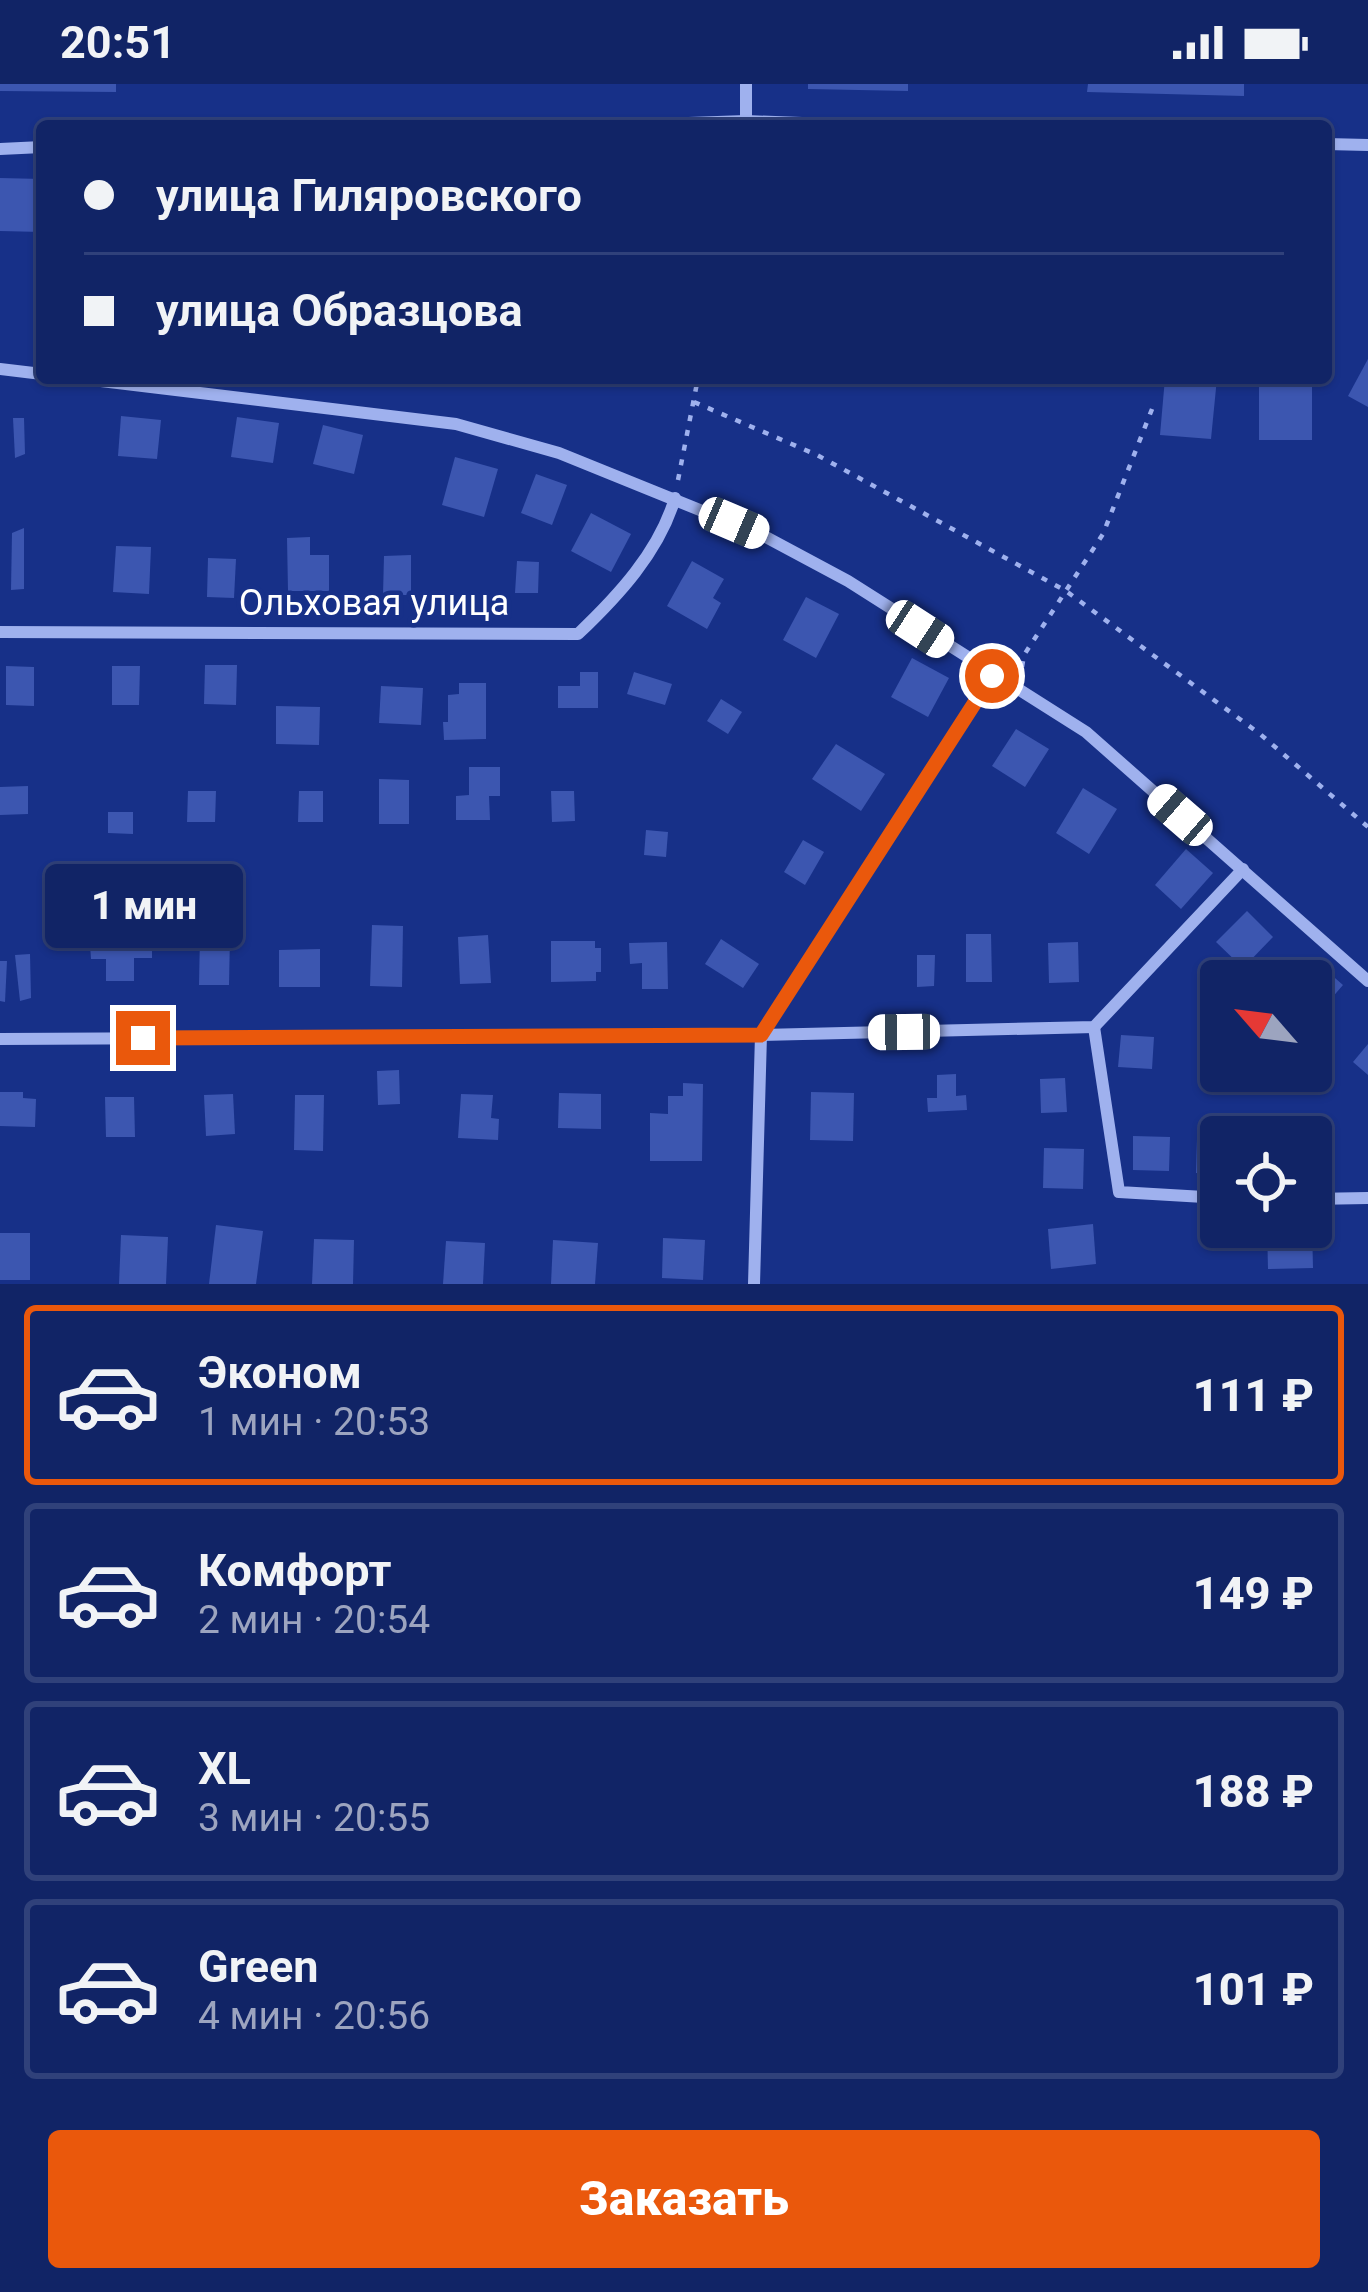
<!DOCTYPE html>
<html lang="ru">
<meta charset="utf-8">
<style>
body{margin:0;font-family:Roboto,sans-serif;background:#1a2c6c;color:#f1f3f6;height:100vh;display:flex;flex-direction:column;font-size:45px;white-space:nowrap}
*{box-sizing:border-box;margin:0}
p{font-size:39px;color:#9ca4bf}
.icon{flex:none;width:66px;height:66px;fill:none;stroke:currentColor;stroke-width:2;stroke-linecap:round;stroke-linejoin:round}
.map{position:relative;height:1200px;overflow:hidden}
.details{display:flex;flex-direction:column;background:#112466;flex:1}
.details>*{flex:none}
.guide{position:absolute;left:36px;top:36px;width:1296px;height:264px;border-radius:12px;box-shadow:0 3px 9px #0004,0 0 0 3px #30417a;display:grid;align-content:center;height:264px;padding:0 48px;background:#112466}
.needle{width:78px;rotate:298deg}
.tools{position:absolute;left:1200px;top:876px;display:grid;gap:24px}
.tools a{display:grid;place-items:center;width:132px;height:132px;border-radius:12px;background:#112466;box-shadow:0 3px 9px #0004,0 0 0 3px #30417a;font-size:60px}
.end{position:absolute;width:54px;height:54px;margin:-27px;border:15px solid #ea580c;background:#fff;box-shadow:0 0 0 6px #fff}
.from{border-radius:50%}
.bubble{position:absolute;height:84px;border-radius:12px;background:#112466;box-shadow:0 3px 9px #0004,0 0 0 3px #30417a;font-size:39px;font-weight:800;line-height:84px;text-align:center}
.car{position:absolute;width:36px;height:72px;margin:-36px -18px;border-radius:15px;box-shadow:0 0 9px 3px #0007;background:linear-gradient(#fff 24%,#345 0 40%,#fff 0 76%,#345 0 86%,#fff 0)}
.guide b{display:flex;align-items:center;gap:42px;height:114px;font-size:45px}
.guide b+b{border-top:3px solid #30417a}
.guide i{width:30px;height:30px;background:#f1f3f6}
ul{padding:21px 0 0;list-style:none}
li{display:flex;align-items:center;gap:36px;height:180px;margin:0 24px 18px;padding:0 24px;border:6px solid #30417a;border-radius:12px}
li div{flex:1}
li b{display:block;font-size:45px}
li em{font-style:normal;font-weight:800}
li.selected{border-color:#ea580c}
li>.icon{width:108px;height:108px;stroke-width:1.5}
.cta{display:flex;gap:24px;margin-top:auto;padding:24px 48px}
.cta a{flex:1;height:138px;border-radius:12px;background:#ea580c;color:#fff;font-size:48px;font-weight:800;line-height:138px;text-align:center}
.status{display:flex;justify-content:space-between;align-items:center;height:84px;padding:0 60px;background:#112466;direction:ltr}
.status svg{height:33px;fill:currentColor}
.map>svg:first-child{display:block}
</style>
<div class="status"><b>20:51</b><svg viewBox="0 0 49 12"><path d="M0 12V9h3v3zM5 12V6h3v6zM10 12V3h3v9zM15 12V0h3v12zM26 1h20v11H26zM47 4h2v5h-2z"/></svg></div>
<div class="map">
<svg width="1368" height="1200" viewBox="0 0 1368 1200">
<rect width="100%" height="100%" fill="#173088"/>
<g fill="#3c56b0">
<polygon points="0,0 116,0 116,8 0,7"/>
<polygon points="808,0 908,0 908,7 808,5"/>
<polygon points="1088,0 1244,0 1244,12 1087,8"/>
<polygon points="0,94 42,95 42,148 0,147"/>
<polygon points="1368,275 1368,323 1348,312"/>
<polygon points="1165,294 1217,294 1211,355 1160,351"/>
<rect x="1259" y="294" width="53" height="62"/>
<polygon points="121,332 161,336 157,375 118,372"/>
<polygon points="237,333 279,339 273,379 231,373"/>
<polygon points="13,334 24,334 25,370 15,374"/>
<polygon points="323,341 363,351 354,390 313,380"/>
<polygon points="455,373 498,385 484,433 442,421"/>
<polygon points="536,390 567,401 552,441 521,429"/>
<polygon points="591,429 631,450 611,488 571,467"/>
<polygon points="24,444 24,505 11,506 12,449"/>
<polygon points="310,453 310,471 329,471 329,507 288,507 287,454"/>
<polygon points="116,462 151,463 149,510 113,508"/>
<polygon points="411,471 411,511 383,511 384,472"/>
<polygon points="208,474 236,475 234,514 207,513"/>
<polygon points="517,477 539,478 538,509 515,509"/>
<polygon points="692,477 724,495 713,514 721,519 707,545 667,522"/>
<polygon points="806,513 839,530 816,574 783,556"/>
<polygon points="912,574 949,594 928,633 891,613"/>
<polygon points="205,581 237,581 236,621 204,620"/>
<polygon points="6,582 34,583 34,622 6,621"/>
<polygon points="112,582 140,582 139,621 112,621"/>
<polygon points="580,588 598,588 598,624 558,624 558,602 580,602"/>
<polygon points="634,588 672,600 665,621 627,610"/>
<polygon points="459,599 486,599 486,655 444,656 443,638 448,638 448,611 459,610"/>
<polygon points="381,602 423,604 421,641 379,639"/>
<polygon points="721,615 742,628 728,650 707,637"/>
<polygon points="276,622 320,623 319,661 276,660"/>
<polygon points="1016,645 1049,665 1025,703 992,682"/>
<polygon points="836,660 885,690 861,727 812,695"/>
<polygon points="469,683 500,683 500,712 489,712 490,736 456,736 456,712 469,711"/>
<polygon points="379,695 409,696 409,740 379,740"/>
<polygon points="28,702 28,730 0,731 0,703"/>
<polygon points="1083,704 1117,725 1089,770 1056,749"/>
<polygon points="188,707 216,707 215,738 187,738"/>
<polygon points="299,707 323,707 323,738 298,738"/>
<polygon points="551,707 574,707 575,737 552,738"/>
<polygon points="108,728 133,728 133,750 108,749"/>
<polygon points="646,746 668,748 666,773 644,771"/>
<polygon points="803,756 824,768 805,801 784,788"/>
<polygon points="1186,765 1213,789 1181,825 1155,801"/>
<polygon points="1247,827 1273,853 1243,884 1216,858"/>
<polygon points="372,841 403,842 402,903 370,902"/>
<polygon points="966,850 991,850 992,898 966,898"/>
<polygon points="200,851 230,851 229,901 199,901"/>
<polygon points="488,851 491,899 460,900 458,853"/>
<polygon points="721,855 759,880 743,904 705,880"/>
<polygon points="551,857 595,857 595,864 601,864 601,888 596,888 596,897 551,898"/>
<polygon points="667,858 668,905 642,905 642,879 630,880 629,859"/>
<polygon points="1078,858 1079,898 1049,899 1048,859"/>
<polygon points="90,860 152,860 152,874 134,874 134,897 106,897 106,875 91,875"/>
<polygon points="320,865 320,903 279,903 279,866"/>
<polygon points="30,870 31,914 20,917 15,871"/>
<polygon points="917,871 935,871 934,902 917,903"/>
<polygon points="0,877 7,877 5,918 0,917"/>
<polygon points="1320,881 1343,901 1311,938 1311,897 1307,897"/>
<polygon points="1121,951 1154,953 1152,985 1118,983"/>
<polygon points="1368,960 1368,991 1353,978"/>
<polygon points="399,986 400,1020 378,1021 377,987"/>
<polygon points="956,990 956,1012 966,1011 967,1026 928,1028 927,1014 937,1014 937,991"/>
<polygon points="1065,994 1067,1028 1041,1029 1040,995"/>
<polygon points="683,999 703,1000 702,1077 650,1077 650,1029 668,1030 668,1012 683,1012"/>
<polygon points="0,1008 23,1008 23,1014 36,1015 35,1043 0,1042"/>
<polygon points="811,1008 854,1009 853,1057 810,1056"/>
<polygon points="559,1009 601,1010 601,1045 558,1044"/>
<polygon points="233,1010 235,1050 206,1052 204,1011"/>
<polygon points="461,1010 493,1011 491,1034 499,1035 498,1056 458,1054"/>
<polygon points="295,1011 324,1011 323,1067 294,1066"/>
<polygon points="105,1013 134,1013 135,1053 106,1053"/>
<rect x="1311" y="1050" width="12" height="41"/>
<polygon points="1133,1052 1170,1053 1169,1087 1133,1086"/>
<polygon points="1197,1055 1221,1056 1221,1090 1196,1089"/>
<polygon points="1044,1064 1084,1065 1083,1105 1043,1104"/>
<polygon points="1093,1140 1096,1180 1051,1185 1048,1145"/>
<polygon points="216,1141 263,1147 256,1200 209,1200"/>
<polygon points="1267,1143 1312,1143 1313,1184 1268,1185"/>
<rect x="0" y="1149" width="30" height="47"/>
<polygon points="121,1151 168,1153 166,1200 119,1200"/>
<polygon points="663,1154 705,1156 703,1196 662,1194"/>
<polygon points="314,1155 354,1156 353,1200 312,1200"/>
<polygon points="553,1156 598,1159 595,1200 551,1200"/>
<polygon points="446,1157 485,1159 483,1200 443,1200"/>
</g>
<g fill="none" stroke-linecap="round" stroke-linejoin="round">
<g stroke="#9fb1ee" stroke-width="4.5" stroke-dasharray="6 9" stroke-linecap="butt">
<polyline points="694,318 817,371 1066,507 1260,650 1368,743"/>
<polyline points="678,396 698,294"/>
<polyline points="1022,583 1024,571 1103,450 1154,320"/>
</g>
<g stroke="#9fb1ee" stroke-width="12">
<polyline points="746,37 746,0"/>
<polyline points="603,42 746,37 882,42"/>
<polyline points="1326,60 1368,61"/>
<polyline points="0,65 42,63"/>
<polyline points="0,285 42,290"/>
<polyline points="76,294 456,340 559,369 764,452 848,497 1086,648 1368,897"/>
<path d="M0 548 578 550C618 512 659 468 675 414"/>
<polyline points="1094,943 1119,1108 1221,1114"/>
<polyline points="0,955 761,951 1094,943 1243,785"/>
<polyline points="1311,1115 1368,1114"/>
<polyline points="754,1200 761,951 992,592"/>
</g>
</g>
<g fill="none" stroke-linecap="round" stroke-linejoin="round">
<polyline stroke="#ea580c" stroke-width="15" points="143,954 761,951 992,592"/>
</g>
<g text-anchor="middle" dominant-baseline="central" stroke-width="9" stroke-linejoin="round" paint-order="stroke">
<g font-size="36" fill="#fff" stroke="#173088">
<text x="374" y="519">Ольховая улица</text>
</g>
</g>
</svg>
<div class="tools">
<a><svg class="needle" viewBox="-14 -14 28 28"><path d="M0-13l5 13h-10z" fill="#e53935"/><path d="M0 13l5-13h-10z" fill="#9ca4bf"/></svg></a>
<a><svg class="icon" aria-label="locate" viewBox="0 0 24 24"><circle cx="12" cy="12" r="6"/><path d="M12 2v4M12 18v4M2 12h4M18 12h4"/></svg></a>
</div>
<i class="end from" style="left:992px;top:592px"></i>
<i class="end" style="left:143px;top:954px"></i>
<div class="bubble" style="left:45px;top:780px;width:198px">1 мин</div>
<i class="car" style="left:734px;top:439px;rotate:113deg"></i>
<i class="car" style="left:920px;top:545px;rotate:123deg"></i>
<i class="car" style="left:1180px;top:731px;rotate:311deg"></i>
<i class="car" style="left:904px;top:948px;rotate:269deg"></i>
<div class="guide">
<b><i class="from"></i>улица Гиляровского</b>
<b><i></i>улица Образцова</b>
</div>
</div>
<section class="details">
<ul>
<li class="selected"><svg class="icon" aria-label="car" viewBox="0 0 24 24"><path d="M5 17H2v-5l4-1 3-4h7l3 4 3 1v5h-3M9 17h6M6 11h13"/><circle cx="7" cy="17" r="2"/><circle cx="17" cy="17" r="2"/></svg><div><b>Эконом</b><p>1 мин · 20:53</p></div><em>111 ₽</em></li>
<li><svg class="icon" aria-label="car" viewBox="0 0 24 24"><path d="M5 17H2v-5l4-1 3-4h7l3 4 3 1v5h-3M9 17h6M6 11h13"/><circle cx="7" cy="17" r="2"/><circle cx="17" cy="17" r="2"/></svg><div><b>Комфорт</b><p>2 мин · 20:54</p></div><em>149 ₽</em></li>
<li><svg class="icon" aria-label="car" viewBox="0 0 24 24"><path d="M5 17H2v-5l4-1 3-4h7l3 4 3 1v5h-3M9 17h6M6 11h13"/><circle cx="7" cy="17" r="2"/><circle cx="17" cy="17" r="2"/></svg><div><b>XL</b><p>3 мин · 20:55</p></div><em>188 ₽</em></li>
<li><svg class="icon" aria-label="car" viewBox="0 0 24 24"><path d="M5 17H2v-5l4-1 3-4h7l3 4 3 1v5h-3M9 17h6M6 11h13"/><circle cx="7" cy="17" r="2"/><circle cx="17" cy="17" r="2"/></svg><div><b>Green</b><p>4 мин · 20:56</p></div><em>101 ₽</em></li>
</ul>
<div class="cta"><a>Заказать</a></div>
</section>
